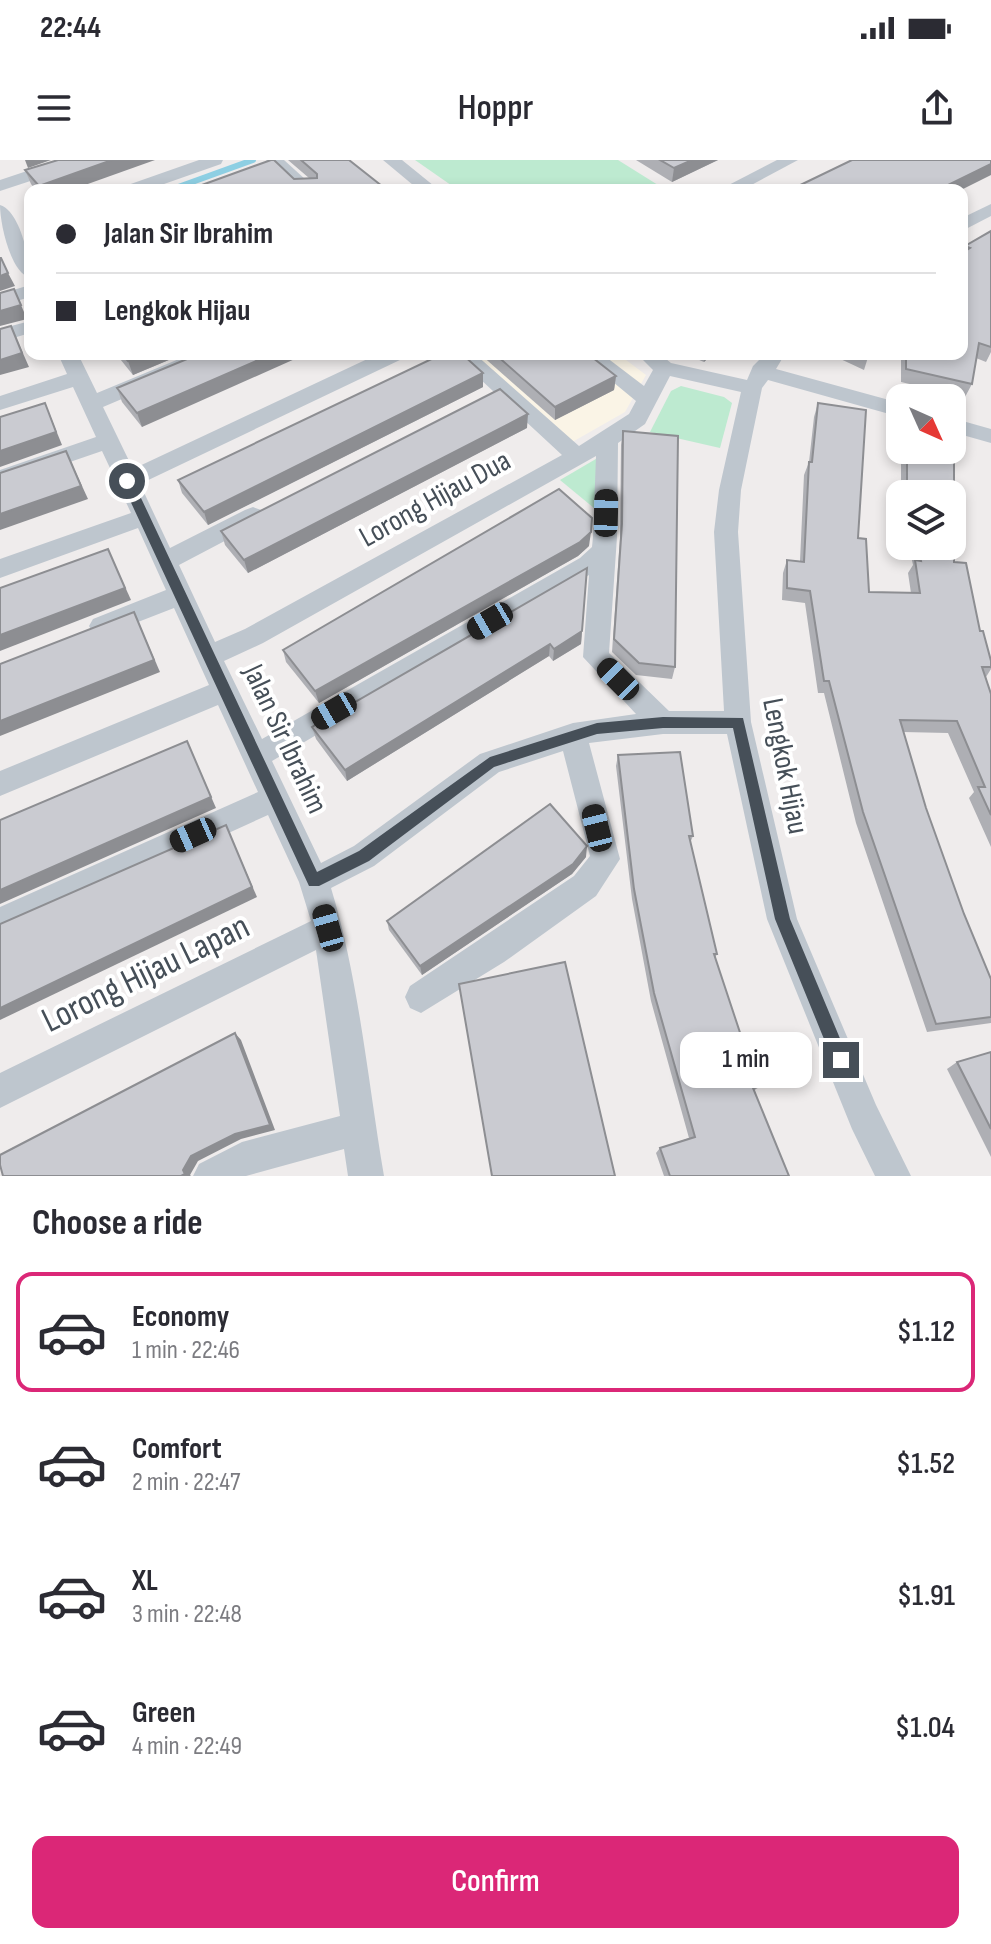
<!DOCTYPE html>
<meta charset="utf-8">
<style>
body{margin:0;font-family:"Sofia Sans Condensed",sans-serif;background:#f2f2f3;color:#2b2b33;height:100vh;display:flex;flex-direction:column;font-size:30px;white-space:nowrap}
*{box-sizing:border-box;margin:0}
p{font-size:26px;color:#7c7c81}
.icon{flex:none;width:44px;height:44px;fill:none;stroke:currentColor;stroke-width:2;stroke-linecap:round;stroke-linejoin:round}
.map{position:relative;height:1016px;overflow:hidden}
.side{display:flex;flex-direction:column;background:#fff;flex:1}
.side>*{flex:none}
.guide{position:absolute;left:24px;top:24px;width:944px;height:176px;border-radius:16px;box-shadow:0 4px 12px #0003;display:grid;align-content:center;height:176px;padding:0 32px;background:#fff}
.needle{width:52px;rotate:135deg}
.buttons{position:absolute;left:886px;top:224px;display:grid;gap:16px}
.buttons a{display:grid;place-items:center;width:80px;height:80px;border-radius:16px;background:#fff;box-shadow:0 4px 12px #0003;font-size:40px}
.end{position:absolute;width:36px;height:36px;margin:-18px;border:10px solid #464f58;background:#fff;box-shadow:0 0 0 4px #fff}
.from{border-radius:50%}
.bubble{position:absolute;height:56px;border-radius:16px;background:#fff;box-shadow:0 4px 12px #0003;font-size:26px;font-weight:600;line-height:56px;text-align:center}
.car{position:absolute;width:24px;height:48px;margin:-24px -12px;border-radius:10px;box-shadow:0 0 6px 2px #0007;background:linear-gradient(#222 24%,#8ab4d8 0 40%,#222 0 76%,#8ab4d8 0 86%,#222 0)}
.guide b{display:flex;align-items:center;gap:28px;height:76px;font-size:30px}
.guide b+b{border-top:2px solid #e1e1e2}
.guide i{width:20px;height:20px;background:#2b2b33}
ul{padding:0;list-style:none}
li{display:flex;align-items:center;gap:24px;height:120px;margin:0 16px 12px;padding:0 16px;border:4px solid transparent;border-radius:16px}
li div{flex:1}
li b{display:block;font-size:30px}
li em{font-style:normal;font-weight:600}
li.current{border-color:#db2777}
li>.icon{width:72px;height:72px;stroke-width:1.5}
h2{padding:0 32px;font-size:36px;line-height:96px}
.action{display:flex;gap:16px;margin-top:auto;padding:16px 32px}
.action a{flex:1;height:92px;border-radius:16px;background:#db2777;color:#fff;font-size:32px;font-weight:600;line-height:92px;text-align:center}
.status{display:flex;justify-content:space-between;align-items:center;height:56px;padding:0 40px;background:#fff;direction:ltr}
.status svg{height:22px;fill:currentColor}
header{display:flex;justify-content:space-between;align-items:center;height:104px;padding:0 32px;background:#fff;font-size:36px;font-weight:600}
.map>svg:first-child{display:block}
</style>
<div class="status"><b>22:44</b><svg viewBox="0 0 49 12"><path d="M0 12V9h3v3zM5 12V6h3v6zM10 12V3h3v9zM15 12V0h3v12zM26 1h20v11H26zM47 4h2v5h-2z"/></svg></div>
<header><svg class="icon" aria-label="menu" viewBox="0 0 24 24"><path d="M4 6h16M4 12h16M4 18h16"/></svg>Hoppr<svg class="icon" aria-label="share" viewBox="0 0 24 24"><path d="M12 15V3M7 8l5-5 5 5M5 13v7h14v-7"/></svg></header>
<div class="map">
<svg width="991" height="1016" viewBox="0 0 991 1016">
<rect width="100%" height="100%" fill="#efecec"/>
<polygon fill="#faf4e6" points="453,194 618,194 646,215 625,252 560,289"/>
<g fill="#bdead0">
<polygon points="415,0 618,0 666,30 555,30 550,26 541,30 458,30"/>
<polygon points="681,226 724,237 732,243 720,288 650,272 671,231"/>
<polygon points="601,296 600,353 560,320"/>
</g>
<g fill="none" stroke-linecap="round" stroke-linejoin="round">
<polyline stroke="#8ecfe3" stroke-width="6" points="170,30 253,0"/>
<g fill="#bec6ce" fill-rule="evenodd">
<polygon points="60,0 84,0 82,4 0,31 0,20"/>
<polygon points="199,0 223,0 221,4 147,30 122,30 125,26"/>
<polygon points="266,0 284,0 317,30 298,30"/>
<polygon points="383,0 402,0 439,30 419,30"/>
<polygon points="777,0 798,0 742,30 719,30"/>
<polygon points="991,44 991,56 962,71 962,58"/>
<path d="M0 45C20 51 30 99 30 118 10 112 0 63 0 45Z"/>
<polygon points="30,125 30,137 0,146 0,134"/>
<polygon points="30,161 30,173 0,182 0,169"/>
<path d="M58 194H78L97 233 191 194H219L216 199 103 247 133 309 378 194H405L402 199 140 324 170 388 245 350 253 347 261 350 265 356 261 362 179 405 215 482 245 469 562 295 453 194H475L579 286 629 254 636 241 579 194H602L644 226 653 210 637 194H660L671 203 747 220 753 206 765 194H785L776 209 900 243V257L768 220 762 228 741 330 738 372 751 562 797 759 876 945 911 1016H875L852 969 767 759 727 574H663L589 583 620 699 596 736 504 802 421 853 410 848 405 837 410 826 574 716 590 696 563 591 499 612 374 706 331 728C359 820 368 922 384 1016H348L344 989 246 1016H193L199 1004 242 982 340 956 316 790 0 948V913L311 761 299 722 268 655 0 777V747L258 632 218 545 0 636V611L209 525 174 448 102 476 93 473 89 466 93 459 166 430 138 368 0 418V399L131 353 102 291 0 326V310L96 277 73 227 0 250V236L67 214ZM670 216 741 232 719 330 714 372 724 551H669L609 493 617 377 618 283 645 264ZM596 296 593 377 592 387 580 398 262 579 224 501 263 483ZM589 415 583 497 636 554 573 563 480 594 354 686 321 703 272 601Z"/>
<polygon points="952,258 991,269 991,283 952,272"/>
</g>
</g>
<g fill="#aeafb4">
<polygon points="288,0 349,0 387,30 294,19 309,18"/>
<polygon points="636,0 718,0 672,22"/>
<polygon points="25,10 71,30 36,30 31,24"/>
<polygon points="991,71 991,192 986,202 976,198 972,224 965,237 901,222 901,194 962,194 962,93 965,86"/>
<polygon points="116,194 183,194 133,215"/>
<polygon points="199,194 142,267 122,242 117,228"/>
<polygon points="480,194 588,194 616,216 614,230 555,260"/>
<polygon points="685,194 712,194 704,202"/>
<polygon points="835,194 869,194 864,210 834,196"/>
<polygon points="483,213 483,227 208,365 182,333 178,320"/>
<polygon points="818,243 858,378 869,432 911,433 908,413 913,405 909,386 952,386 952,334 901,334 901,297 904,290 952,290 954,402 991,501 991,509 986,517 991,534 991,687 969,638 974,632 948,573 903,572 926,648 964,754 991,819 991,863 927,872 856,663 824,533 818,533 805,443 782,440 783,413 787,400 800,401 804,315 809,302 814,257"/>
<polygon points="527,268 248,413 225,385 221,371"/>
<polygon points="623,271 675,507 672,519 636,515 612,492 620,377 621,285"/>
<polygon points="589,386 578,396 319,543 286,502 283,490"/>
<polygon points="582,471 581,484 553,501 549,496 347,621 316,579 312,567"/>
<polygon points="618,595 693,676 690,683 717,794 715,798 758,927 754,931 789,1016 664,1016 656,993 660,988 689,978 651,841 632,739 616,606"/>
<polygon points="586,697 572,714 422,815 389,770 387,761"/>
<polygon points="991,892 991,997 947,909 957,902"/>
</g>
<g fill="#8d8e92">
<polygon points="25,0 51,0 28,8"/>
<polygon points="112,0 155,0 71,30 41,30 39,26"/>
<polygon points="692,0 718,0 672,22 674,8"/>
<polygon points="991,4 991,15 961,30 938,30"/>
<polygon points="8,113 15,126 0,131 0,116"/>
<polygon points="21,145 27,159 0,166 0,151"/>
<polygon points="11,166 29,207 0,215 0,200"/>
<polygon points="145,194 183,194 133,215 128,201"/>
<polygon points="272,194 306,194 142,267 137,253"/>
<polygon points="706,194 712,194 704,202"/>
<polygon points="483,213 483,227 208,365 204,352"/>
<polygon points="616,216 614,230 555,260 555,247"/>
<polygon points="45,243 62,285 0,307 0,291"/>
<polygon points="528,254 527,268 248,413 244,400"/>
<polygon points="66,291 88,339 0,370 0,354"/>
<polygon points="591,372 589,386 578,396 319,543 315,531"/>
<polygon points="108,389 131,440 0,491 0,475"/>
<polygon points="134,452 160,512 0,576 0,561"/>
<polygon points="582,471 581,484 553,501 554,489"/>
<polygon points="550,484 549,496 347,621 345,610"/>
<polygon points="187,581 216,648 0,744 0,730"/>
<polygon points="226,665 257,737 0,860 0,848"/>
<polygon points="587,686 586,697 572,714 422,815 420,806"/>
<polygon points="235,873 241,880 275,970 241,979 198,1001 190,1015 191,1016 181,1016"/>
</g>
<g fill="#cacbd1" stroke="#8d8e92" stroke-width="2">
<polygon points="58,0 112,0 39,26 25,10"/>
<polygon points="271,0 274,0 294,19 317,18 317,14 301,0 349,0 387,30 188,30"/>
<polygon points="660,0 692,0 674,8"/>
<polygon points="852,0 991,0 991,4 938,30 790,30"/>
<polygon points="991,71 991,187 979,183 972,224 906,209 906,194 962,194 962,93 970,88 965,86"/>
<polygon points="0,98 1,98 8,113 0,116"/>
<polygon points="14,129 21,145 0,151 0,133"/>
<polygon points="11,166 22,193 0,200 0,169"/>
<polygon points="122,194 145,194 128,201"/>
<polygon points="199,194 272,194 137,253 117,228"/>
<polygon points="442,194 462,194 483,213 204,352 178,320"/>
<polygon points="495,194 588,194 616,216 555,247"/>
<polygon points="500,229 528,254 244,400 221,371"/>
<polygon points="45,243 56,272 0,291 0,257"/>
<polygon points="818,243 866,250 858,378 866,379 869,432 920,433 915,400 921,401 918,386 952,386 952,334 907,334 907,290 952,290 952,288 954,289 954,402 966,403 980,471 983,471 991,501 991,507 982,507 991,534 991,655 978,627 985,627 957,561 900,560 926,648 964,754 991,819 991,857 936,864 863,652 829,521 824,521 810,431 787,428 787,400 804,402 809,302 812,302"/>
<polygon points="623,271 678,276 675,507 639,503 614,479 622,364"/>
<polygon points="66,291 81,326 0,354 0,313"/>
<polygon points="559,329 592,358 591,372 580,382 315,531 283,490"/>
<polygon points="108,389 125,428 0,475 0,428"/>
<polygon points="587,408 582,471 554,489 550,484 345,610 312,567"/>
<polygon points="134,452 154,500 0,561 0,504"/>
<polygon points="187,581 211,637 0,730 0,660"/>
<polygon points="680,592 693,676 689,676 717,794 714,794 758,927 753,928 789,1016 670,1016 660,988 695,977 654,833 634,729 618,595"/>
<polygon points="550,644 587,686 573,704 420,806 387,761"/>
<polygon points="226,665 252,727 0,848 0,764"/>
<polygon points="565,802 615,1016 492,1016 459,824"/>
<polygon points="235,873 270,965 235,974 191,996 183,1010 185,1014 181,1016 3,1016 0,1005 0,995"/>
<polygon points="991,892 991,969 957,902"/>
</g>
<polygon fill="#464f58" points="123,318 133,321 317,712 359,691 490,597 597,563 663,557 743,558 790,759 849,900 847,906 841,908 835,906 775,759 733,568 663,568 597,574 494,607 369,701 319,726 309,726 121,321"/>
<g text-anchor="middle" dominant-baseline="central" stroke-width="8" stroke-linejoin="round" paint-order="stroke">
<g font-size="30" fill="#464f58" stroke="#fff">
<text transform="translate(435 339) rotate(-29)">Lorong Hijau Dua</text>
<text transform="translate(285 579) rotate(65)">Jalan Sir Ibrahim</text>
<text transform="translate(785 606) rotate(79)">Lengkok Hijau</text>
</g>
<g font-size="36" fill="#464f58" stroke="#fff">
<text transform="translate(146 814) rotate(-26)">Lorong Hijau Lapan</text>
</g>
</g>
</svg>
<div class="buttons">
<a><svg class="needle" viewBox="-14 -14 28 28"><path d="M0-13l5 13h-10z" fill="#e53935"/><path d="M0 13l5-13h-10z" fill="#7c7c81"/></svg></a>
<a><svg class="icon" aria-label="layers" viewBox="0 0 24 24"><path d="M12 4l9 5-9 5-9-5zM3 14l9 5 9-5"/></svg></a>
</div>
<i class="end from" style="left:127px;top:321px"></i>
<i class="end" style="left:841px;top:900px"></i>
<div class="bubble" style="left:680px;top:872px;width:132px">1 min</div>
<i class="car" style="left:606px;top:353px;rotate:1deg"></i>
<i class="car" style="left:490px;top:461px;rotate:240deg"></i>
<i class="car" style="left:618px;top:519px;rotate:315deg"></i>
<i class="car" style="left:334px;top:551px;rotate:240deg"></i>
<i class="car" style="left:597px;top:668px;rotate:346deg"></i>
<i class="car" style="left:193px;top:675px;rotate:246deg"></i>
<i class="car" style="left:328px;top:768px;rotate:344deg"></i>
<div class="guide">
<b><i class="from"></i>Jalan Sir Ibrahim</b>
<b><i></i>Lengkok Hijau</b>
</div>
</div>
<section class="side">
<h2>Choose a ride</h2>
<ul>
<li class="current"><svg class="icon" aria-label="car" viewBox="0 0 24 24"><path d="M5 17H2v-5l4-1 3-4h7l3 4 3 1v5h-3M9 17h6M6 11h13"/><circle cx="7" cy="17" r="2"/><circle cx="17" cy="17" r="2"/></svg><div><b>Economy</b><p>1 min · 22:46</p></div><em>$1.12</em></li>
<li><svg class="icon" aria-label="car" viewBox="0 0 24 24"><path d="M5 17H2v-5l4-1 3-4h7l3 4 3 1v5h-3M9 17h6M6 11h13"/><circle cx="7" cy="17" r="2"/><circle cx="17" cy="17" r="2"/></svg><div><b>Comfort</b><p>2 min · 22:47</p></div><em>$1.52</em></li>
<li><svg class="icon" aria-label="car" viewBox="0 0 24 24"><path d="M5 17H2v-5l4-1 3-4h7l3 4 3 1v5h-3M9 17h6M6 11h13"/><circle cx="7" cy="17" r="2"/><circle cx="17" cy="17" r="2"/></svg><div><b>XL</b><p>3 min · 22:48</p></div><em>$1.91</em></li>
<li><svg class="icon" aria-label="car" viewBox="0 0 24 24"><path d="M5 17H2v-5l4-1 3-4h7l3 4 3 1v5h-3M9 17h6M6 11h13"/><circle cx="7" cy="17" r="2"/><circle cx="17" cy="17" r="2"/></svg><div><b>Green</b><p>4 min · 22:49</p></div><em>$1.04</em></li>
</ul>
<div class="action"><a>Confirm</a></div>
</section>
